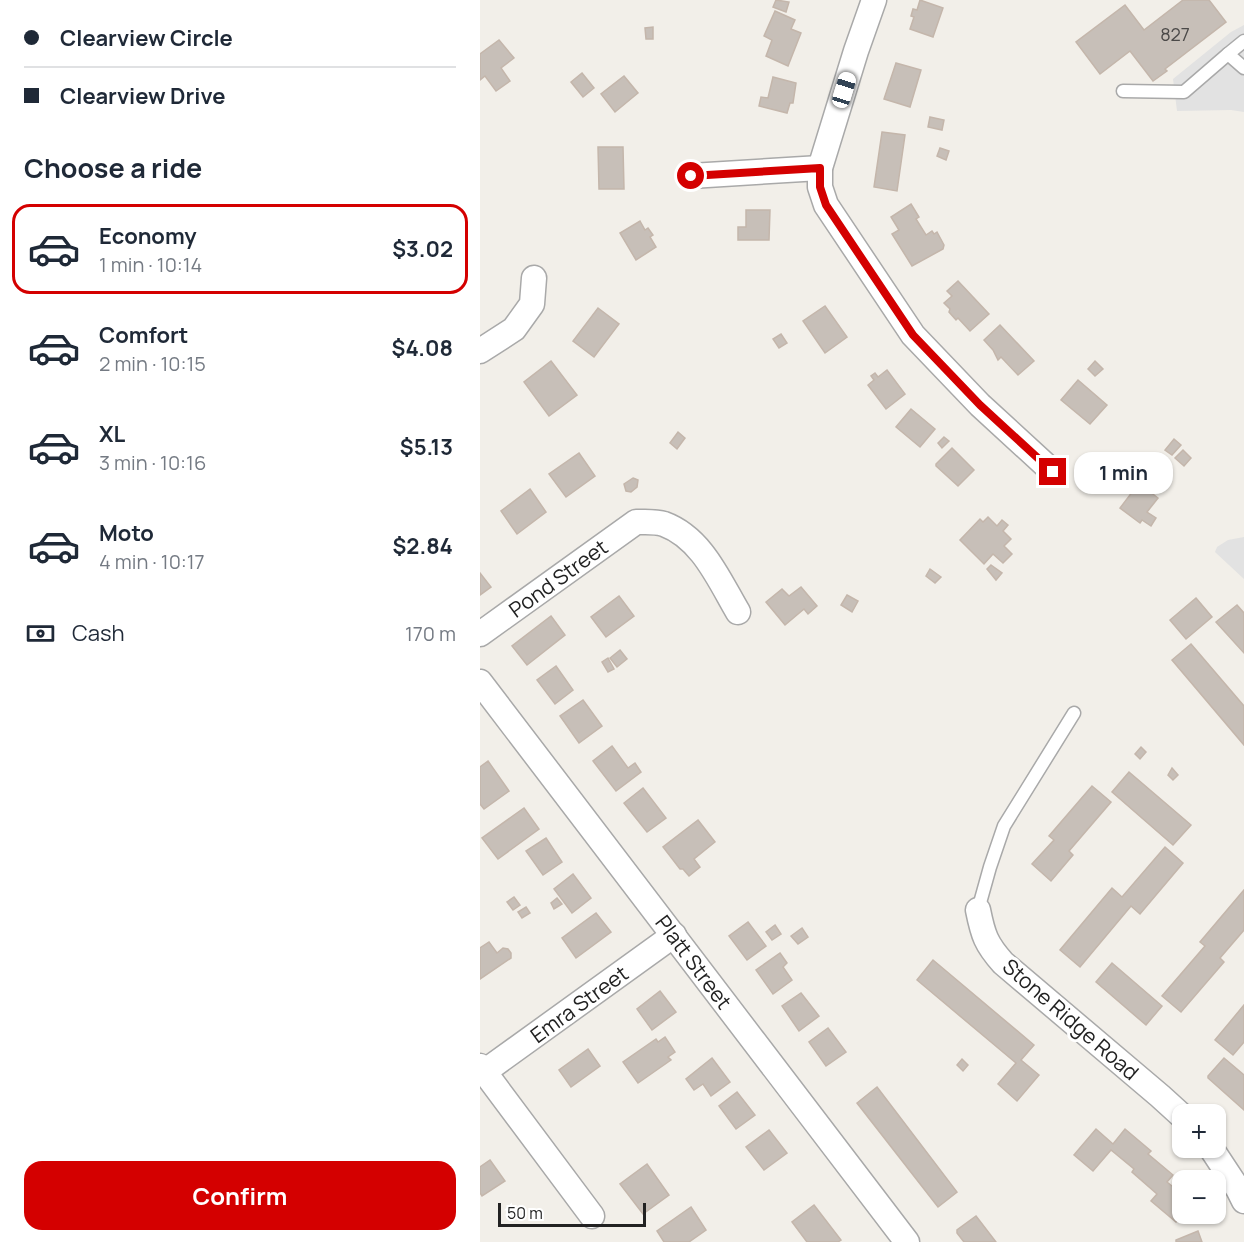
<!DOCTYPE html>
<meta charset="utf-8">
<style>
body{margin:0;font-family:Manrope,sans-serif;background:#f2f2f3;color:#1f2937;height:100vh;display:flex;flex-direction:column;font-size:22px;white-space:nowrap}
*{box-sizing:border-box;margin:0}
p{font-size:20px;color:#747a83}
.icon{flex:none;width:33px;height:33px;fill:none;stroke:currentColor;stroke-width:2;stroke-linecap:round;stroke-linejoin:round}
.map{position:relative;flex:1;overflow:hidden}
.side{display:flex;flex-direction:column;background:#fff;width:480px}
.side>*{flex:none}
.top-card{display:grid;align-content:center;height:132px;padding:0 24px;background:#fff}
.tools{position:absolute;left:692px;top:1104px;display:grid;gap:12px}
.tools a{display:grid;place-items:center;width:54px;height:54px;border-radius:12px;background:#fff;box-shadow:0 2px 4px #0004;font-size:30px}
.scale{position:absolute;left:18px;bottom:15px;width:148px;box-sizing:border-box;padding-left:6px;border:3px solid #222;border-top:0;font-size:16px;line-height:21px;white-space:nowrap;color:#222;-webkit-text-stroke:4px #fff;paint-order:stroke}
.end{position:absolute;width:27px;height:27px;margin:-14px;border:8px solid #d40000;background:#fff;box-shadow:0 0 0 3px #fff}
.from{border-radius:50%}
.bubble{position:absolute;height:42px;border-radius:18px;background:#fff;box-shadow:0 2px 4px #0004;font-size:20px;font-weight:700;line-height:42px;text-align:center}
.car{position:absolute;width:18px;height:36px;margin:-18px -9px;border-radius:8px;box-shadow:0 0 4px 2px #0007;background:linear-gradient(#fff 24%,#345 0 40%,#fff 0 76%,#345 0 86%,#fff 0)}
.top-card b{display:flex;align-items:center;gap:21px;height:57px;font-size:22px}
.top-card b+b{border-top:2px solid #e0e1e3}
.top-card i{width:15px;height:15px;background:#1f2937}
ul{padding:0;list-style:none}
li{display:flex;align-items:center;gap:18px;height:90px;margin:0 12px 9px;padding:0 12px;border:3px solid transparent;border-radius:18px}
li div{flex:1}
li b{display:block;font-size:22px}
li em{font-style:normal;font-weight:700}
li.on{border-color:#d40000}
li>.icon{width:54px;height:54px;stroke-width:1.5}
h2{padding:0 24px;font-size:27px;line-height:72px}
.pay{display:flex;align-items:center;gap:15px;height:66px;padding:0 24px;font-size:22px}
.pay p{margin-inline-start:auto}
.action{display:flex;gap:12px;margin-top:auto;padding:12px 24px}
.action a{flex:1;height:69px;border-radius:18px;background:#d40000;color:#fff;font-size:24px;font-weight:700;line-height:69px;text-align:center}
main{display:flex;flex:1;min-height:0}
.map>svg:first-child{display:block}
</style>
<main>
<section class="side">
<div class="top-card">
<b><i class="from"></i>Clearview Circle</b>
<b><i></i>Clearview Drive</b>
</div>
<h2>Choose a ride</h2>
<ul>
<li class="on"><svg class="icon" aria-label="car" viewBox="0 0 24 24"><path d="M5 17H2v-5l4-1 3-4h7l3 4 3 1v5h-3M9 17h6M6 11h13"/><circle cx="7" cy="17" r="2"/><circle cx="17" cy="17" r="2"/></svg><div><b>Economy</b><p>1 min · 10:14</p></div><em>$3.02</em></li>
<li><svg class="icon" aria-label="car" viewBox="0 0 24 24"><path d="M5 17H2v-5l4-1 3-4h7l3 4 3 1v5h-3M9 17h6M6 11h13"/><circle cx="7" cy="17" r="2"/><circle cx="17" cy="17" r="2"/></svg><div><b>Comfort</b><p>2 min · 10:15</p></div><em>$4.08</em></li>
<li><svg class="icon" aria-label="car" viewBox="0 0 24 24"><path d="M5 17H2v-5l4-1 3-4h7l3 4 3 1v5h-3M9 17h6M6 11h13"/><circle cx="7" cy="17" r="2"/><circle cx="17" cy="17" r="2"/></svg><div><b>XL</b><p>3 min · 10:16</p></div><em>$5.13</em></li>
<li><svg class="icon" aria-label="car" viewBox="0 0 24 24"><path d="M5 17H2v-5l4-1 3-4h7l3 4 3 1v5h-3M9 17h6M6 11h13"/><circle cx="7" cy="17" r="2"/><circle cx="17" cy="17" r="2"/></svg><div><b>Moto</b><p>4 min · 10:17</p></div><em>$2.84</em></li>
</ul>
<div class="pay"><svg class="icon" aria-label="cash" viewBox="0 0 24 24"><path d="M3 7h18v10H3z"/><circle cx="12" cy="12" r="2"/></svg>Cash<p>170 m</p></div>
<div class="action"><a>Confirm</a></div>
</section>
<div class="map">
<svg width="764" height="1242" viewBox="0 0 764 1242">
<rect width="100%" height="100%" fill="#f2efe9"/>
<g fill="#e2e2e2">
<polygon points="764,25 764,112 751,110 697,111 693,79 751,32"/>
<polygon points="764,537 764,579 735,552 737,547 748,540"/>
</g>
<g fill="#c7bfb8" stroke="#c4b6ab" stroke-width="1.5">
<polygon points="296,0 309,2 306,12 293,7"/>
<polygon points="440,0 463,8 453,37 430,29 434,17 431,16 433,9 437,10"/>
<polygon points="703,0 729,0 746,22 685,69 687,71 673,81 650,51 620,74 596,42 645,5 664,30"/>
<polygon points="295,11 315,20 311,29 321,33 308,66 286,56 292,40 284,36"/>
<polygon points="173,27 173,39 166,39 165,28"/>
<polygon points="19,40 34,58 21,68 30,81 16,91 5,76 0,80 0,54"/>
<polygon points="416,63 441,70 430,107 404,99"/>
<polygon points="102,73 114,88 103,97 91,82"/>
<polygon points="144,76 158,93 135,112 121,94"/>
<polygon points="293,77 316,83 313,103 310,103 307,113 279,106 281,97 288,98"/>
<polygon points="450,117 464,120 462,130 448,127"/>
<polygon points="402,132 425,135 417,191 394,187"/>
<polygon points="118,147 143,147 144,189 119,189"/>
<polygon points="460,148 469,151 466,160 457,156"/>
<polygon points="431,204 439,217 436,219 446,235 452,231 454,234 457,232 464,245 463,249 432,266 412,234 419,230 411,217"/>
<polygon points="266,210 290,210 289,240 258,240 258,227 266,227"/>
<polygon points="160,221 165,230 168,228 173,235 170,237 176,247 156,260 140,233"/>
<polygon points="478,281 509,314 490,331 478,318 476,320 469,312 470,309 464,303 472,296 467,291"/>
<polygon points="345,306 367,337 345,353 323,321"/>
<polygon points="118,308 139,324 114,357 93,341"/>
<polygon points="520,325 554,361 538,375 521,357 518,360 513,350 504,340"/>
<polygon points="301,334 307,343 299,348 293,339"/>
<polygon points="71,361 97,395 69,416 44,382"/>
<polygon points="615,361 623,369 615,376 608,369"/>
<polygon points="407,370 425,394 406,409 388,385 394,380 391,376 395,373 398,377"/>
<polygon points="598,380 627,405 610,424 581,400"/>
<polygon points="431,409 455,429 440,447 416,427"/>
<polygon points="198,432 205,438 197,449 190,443"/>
<polygon points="464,437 469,441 462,448 458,443"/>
<polygon points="694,439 701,445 692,455 685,450"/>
<polygon points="472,448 494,470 478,486 456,466 456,464"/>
<polygon points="703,450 711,458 704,466 695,458"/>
<polygon points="99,453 115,476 86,497 69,474"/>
<polygon points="153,478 158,480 157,487 151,492 146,491 144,484"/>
<polygon points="659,483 678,498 667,512 676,518 671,526 662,520 660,523 640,508"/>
<polygon points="50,489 66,512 37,534 21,511"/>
<polygon points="508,517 517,526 522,520 528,525 523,531 531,539 524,546 532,554 523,563 513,554 504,564 480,540 500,519 503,522"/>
<polygon points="511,565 522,573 516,580 507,569"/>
<polygon points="450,569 461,577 455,583 446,576"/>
<polygon points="0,573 11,587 0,595"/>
<polygon points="321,587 337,606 328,614 324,609 305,625 286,602 302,589 309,596"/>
<polygon points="367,595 378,601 372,612 361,605"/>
<polygon points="139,596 154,616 126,637 111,617"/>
<polygon points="716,598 732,617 706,639 690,620"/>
<polygon points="757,605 764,613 764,653 736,622"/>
<polygon points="71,616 85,635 47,665 32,646"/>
<polygon points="711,644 764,706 764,745 692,660"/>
<polygon points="140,650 147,659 137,667 130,658"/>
<polygon points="128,658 134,669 128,672 122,662"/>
<polygon points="76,666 93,690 75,704 57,680"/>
<polygon points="103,700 122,726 99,743 80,716"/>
<polygon points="132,746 148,768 155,763 161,772 136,791 113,761"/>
<polygon points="661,747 666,752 660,759 655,754"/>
<polygon points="8,761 29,791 4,809 0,804 0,767"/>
<polygon points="692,768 698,775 693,780 688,775"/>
<polygon points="649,772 711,825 693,845 632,792"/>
<polygon points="612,786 631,802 589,851 593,855 571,881 552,864 574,840 569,836"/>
<polygon points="163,788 186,818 167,832 144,803"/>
<polygon points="44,808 59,829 18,859 2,838"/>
<polygon points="218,820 235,842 214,859 220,867 209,876 203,869 200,869 183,847"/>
<polygon points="66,838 82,862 63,875 46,851"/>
<polygon points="685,847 703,863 660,914 651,906 600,967 580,950 632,888 642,897"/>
<polygon points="93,874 111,898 92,913 74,889"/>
<polygon points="764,890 764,930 740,958 744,962 701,1012 682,996 725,946 720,942"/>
<polygon points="34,897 40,905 33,910 27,902"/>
<polygon points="77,898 82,904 74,909 71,903"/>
<polygon points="46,907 50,913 42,918 38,912"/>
<polygon points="116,913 131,932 96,958 82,938"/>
<polygon points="268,922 286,946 267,960 249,936"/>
<polygon points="295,925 301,934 292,940 286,932"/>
<polygon points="322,928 328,937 318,944 311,936"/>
<polygon points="9,942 17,953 23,948 28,949 31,953 31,958 0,979 0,948"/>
<polygon points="300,953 307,963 303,967 312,980 293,994 276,970"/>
<polygon points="453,960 554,1045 541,1060 559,1075 537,1101 518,1084 536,1063 437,980"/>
<polygon points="632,963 682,1006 666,1025 616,982"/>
<polygon points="180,991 196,1012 172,1030 157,1009"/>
<polygon points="321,993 339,1016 319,1031 302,1006"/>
<polygon points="764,1005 764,1042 753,1055 735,1040"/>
<polygon points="348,1028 366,1052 346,1066 329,1042"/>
<polygon points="185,1037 195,1052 188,1057 191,1060 158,1083 143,1062 176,1039 178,1042"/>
<polygon points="108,1049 120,1066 91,1087 79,1070"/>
<polygon points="232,1058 250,1082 231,1096 223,1084 214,1090 206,1079"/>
<polygon points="744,1058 764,1075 764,1110 728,1078 728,1076"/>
<polygon points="482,1059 488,1065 483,1071 477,1065"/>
<polygon points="397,1087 477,1192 458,1207 377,1103"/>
<polygon points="257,1092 275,1115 256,1129 239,1106"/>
<polygon points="616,1129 633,1144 645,1129 671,1151 668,1154 693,1175 687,1182 702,1194 702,1214 704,1214 696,1222 671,1201 677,1194 652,1172 654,1169 631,1150 613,1171 594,1155"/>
<polygon points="289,1130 307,1153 284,1170 266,1147"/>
<polygon points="10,1160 25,1181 2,1196 0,1193 0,1167"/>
<polygon points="167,1164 189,1195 163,1214 140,1184"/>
<polygon points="334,1205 361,1240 358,1242 327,1242 312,1222"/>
<polygon points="211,1207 226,1230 209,1242 184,1242 177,1231"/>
<polygon points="496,1216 516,1242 484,1242 477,1233 477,1230"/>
<polygon points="718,1231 722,1242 696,1242 696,1240"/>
</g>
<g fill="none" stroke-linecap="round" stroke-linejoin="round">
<g stroke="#a9a9a9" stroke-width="15">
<g id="service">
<polyline points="764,41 748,54 764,68"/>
<polyline points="643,91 704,92 748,54"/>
<polyline points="498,910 510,867 524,826 594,713"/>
</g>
</g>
<g stroke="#a9a9a9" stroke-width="27">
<g id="minor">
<polyline points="394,0 376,51 340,168 340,187 346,205 433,335 500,405 573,472"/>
<polyline points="211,176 340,168"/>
<polyline points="0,351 34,329 52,304 54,278"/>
<path d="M0 634 156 522C165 522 175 521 184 524 222 538 239 580 258 612"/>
<polyline points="0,682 427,1242"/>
<path d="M498 910C503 935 506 944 523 963L680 1096 702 1116"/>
<polyline points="0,1066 112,1216"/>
<polyline points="4,1072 194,935"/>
<polyline points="731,1148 758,1189 764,1201"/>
</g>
</g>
<use href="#service" stroke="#fff" stroke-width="12"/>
<use href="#minor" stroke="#fff" stroke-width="24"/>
</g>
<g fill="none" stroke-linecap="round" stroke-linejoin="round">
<polyline stroke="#d40000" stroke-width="8" points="211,176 340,168 340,187 346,205 433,335 500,405 573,472"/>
</g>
<g text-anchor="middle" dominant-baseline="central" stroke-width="6" stroke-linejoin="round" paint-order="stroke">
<g font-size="18" fill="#4b4948">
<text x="695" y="34">827</text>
</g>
<g font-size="21" fill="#222" stroke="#fff">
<text transform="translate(78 578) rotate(-36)">Pond Street</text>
<text transform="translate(214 962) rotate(53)">Platt Street</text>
<text transform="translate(99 1004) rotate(-36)">Emra Street</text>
<text transform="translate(591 1019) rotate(41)">Stone Ridge Road</text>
</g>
</g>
</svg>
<div class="tools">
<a>+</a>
<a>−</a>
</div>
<div class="scale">50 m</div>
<i class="end from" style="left:211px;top:176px"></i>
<i class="end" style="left:573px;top:472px"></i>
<div class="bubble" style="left:594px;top:452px;width:99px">1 min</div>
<i class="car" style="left:364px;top:90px;rotate:17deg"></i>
</div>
</main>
